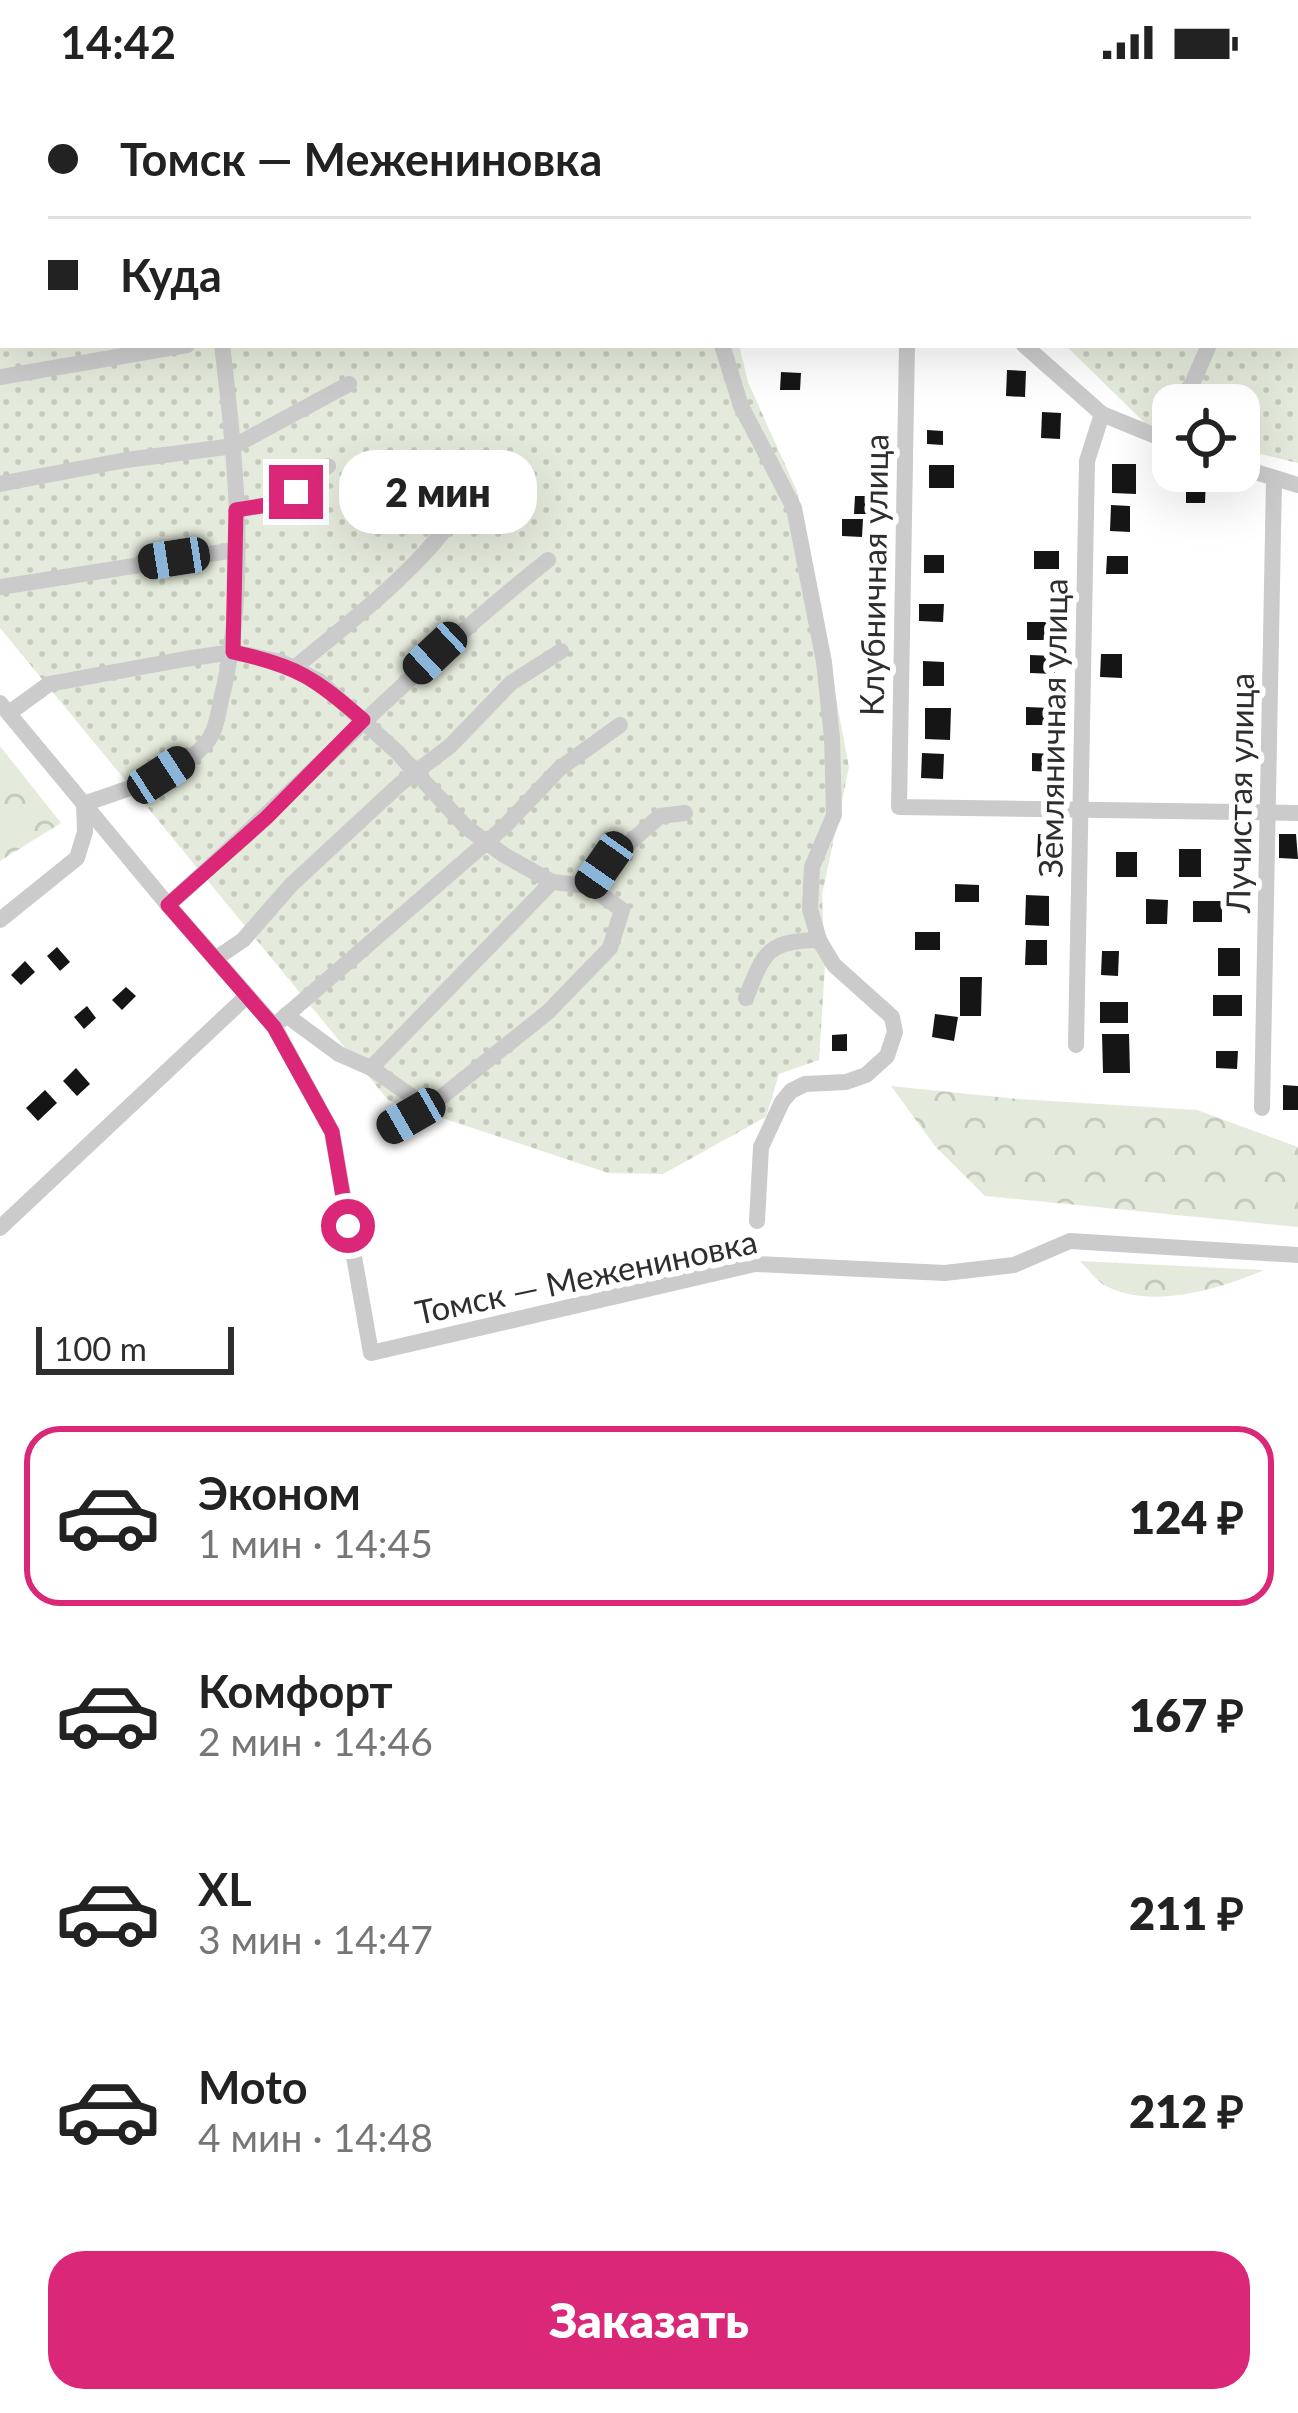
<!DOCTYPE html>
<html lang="ru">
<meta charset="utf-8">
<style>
body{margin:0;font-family:Lato,sans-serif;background:#f2f2f2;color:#222;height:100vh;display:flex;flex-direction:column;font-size:45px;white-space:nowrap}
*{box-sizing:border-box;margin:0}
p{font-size:39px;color:#767676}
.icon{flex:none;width:66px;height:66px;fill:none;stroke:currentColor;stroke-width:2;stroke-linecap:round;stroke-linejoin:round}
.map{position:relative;height:1321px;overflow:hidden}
.drawer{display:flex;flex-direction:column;background:#fff;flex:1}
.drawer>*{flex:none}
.top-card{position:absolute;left:0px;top:0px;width:1299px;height:264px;box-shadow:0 12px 48px #0002;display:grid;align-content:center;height:264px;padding:0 48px;background:#fff}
.fabs{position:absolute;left:1152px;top:300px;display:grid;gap:24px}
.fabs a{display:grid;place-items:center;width:108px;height:108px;border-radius:24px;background:#fff;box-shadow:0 12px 48px #0002;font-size:60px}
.scale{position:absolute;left:36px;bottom:30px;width:198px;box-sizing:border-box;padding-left:12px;border:6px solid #2e2e2e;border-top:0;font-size:33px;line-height:42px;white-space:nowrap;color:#2e2e2e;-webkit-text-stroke:9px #fff;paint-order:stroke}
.end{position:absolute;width:54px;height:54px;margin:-27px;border:15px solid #db2777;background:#fff;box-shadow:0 0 0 6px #fff}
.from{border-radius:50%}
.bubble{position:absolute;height:84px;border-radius:36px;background:#fff;box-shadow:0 12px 48px #0002;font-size:39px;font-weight:800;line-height:84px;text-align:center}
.car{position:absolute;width:36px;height:72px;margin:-36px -18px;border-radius:15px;box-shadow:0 0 9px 3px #0007;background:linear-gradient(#222 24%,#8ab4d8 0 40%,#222 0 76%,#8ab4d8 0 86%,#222 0)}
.top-card b{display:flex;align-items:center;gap:42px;height:114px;font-size:45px}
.top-card b+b{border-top:3px solid #e0e0e0}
.top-card i{width:30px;height:30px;background:#222}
ul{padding:21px 0 0;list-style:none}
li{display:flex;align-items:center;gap:36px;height:180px;margin:0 24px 18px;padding:0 24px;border:6px solid transparent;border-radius:36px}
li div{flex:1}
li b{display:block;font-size:45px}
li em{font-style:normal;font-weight:800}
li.on{border-color:#db2777}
li>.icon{width:108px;height:108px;stroke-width:1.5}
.button{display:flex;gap:24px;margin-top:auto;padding:24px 48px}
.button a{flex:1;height:138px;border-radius:36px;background:#db2777;color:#fff;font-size:48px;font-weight:800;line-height:138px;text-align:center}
.status{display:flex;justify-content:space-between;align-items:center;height:84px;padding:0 60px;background:#fff;direction:ltr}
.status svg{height:33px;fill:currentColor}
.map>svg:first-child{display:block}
</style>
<div class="status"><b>14:42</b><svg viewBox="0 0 49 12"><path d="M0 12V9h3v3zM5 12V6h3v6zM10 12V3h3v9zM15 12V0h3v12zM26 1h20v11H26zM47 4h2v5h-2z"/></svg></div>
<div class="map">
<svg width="1298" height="1321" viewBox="0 0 1298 1321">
<defs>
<pattern id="forest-crowns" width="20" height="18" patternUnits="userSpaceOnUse" patternTransform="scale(3)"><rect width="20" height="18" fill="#e5ebdc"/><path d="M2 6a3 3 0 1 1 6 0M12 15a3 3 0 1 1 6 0" fill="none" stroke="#c5cabd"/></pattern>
<pattern id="garden-dots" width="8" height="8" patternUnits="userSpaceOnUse" patternTransform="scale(3)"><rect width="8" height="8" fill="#e5ebdc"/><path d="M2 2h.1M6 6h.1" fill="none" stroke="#c5cabd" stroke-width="1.8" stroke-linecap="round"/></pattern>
</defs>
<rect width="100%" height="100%" fill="#fff"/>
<g fill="url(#forest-crowns)">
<polygon points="0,662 61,739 0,777"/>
<polygon points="891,1002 1019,1015 1197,1026 1298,1063 1298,1143 985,1112 934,1061"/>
<path d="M1080 1177 1264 1186C1220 1205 1153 1225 1108 1203 1098 1199 1088 1185 1080 1177Z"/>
</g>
<g fill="url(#garden-dots)">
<polygon points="0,0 873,0 3,3 3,261 739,261 748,298 797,407 849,683 822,811 825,882 819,976 779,990 766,1033 663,1090 608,1089 388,1016 0,544"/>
<polygon points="935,0 1298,0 1298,379 1239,365 1239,321 1173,321 1173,349 1150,344 1065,261 1296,261 1296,3"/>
</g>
<g fill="#151515">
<polygon points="1007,286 1026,287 1025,313 1006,312"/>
<polygon points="781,288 801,289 800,306 780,306"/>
<polygon points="1042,328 1061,329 1060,355 1041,354"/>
<polygon points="927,346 943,347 943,361 927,360"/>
<polygon points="1112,380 1136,380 1136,410 1112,409"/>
<rect x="929" y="381" width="25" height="23"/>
<polygon points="1186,393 1206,394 1205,419 1186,419"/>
<polygon points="855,412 875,412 875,430 854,430"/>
<polygon points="1111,421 1130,422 1130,448 1110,447"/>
<polygon points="842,435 863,435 862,453 842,452"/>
<rect x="1034" y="467" width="25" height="18"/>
<rect x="924" y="471" width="20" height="18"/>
<polygon points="1107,472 1128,472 1128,490 1106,490"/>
<polygon points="919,520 944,520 943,538 919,537"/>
<polygon points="866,527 880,527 881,542 866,543"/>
<rect x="1027" y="538" width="24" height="18"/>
<polygon points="1101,570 1122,570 1122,594 1100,593"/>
<polygon points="1030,571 1055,572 1055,590 1030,589"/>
<polygon points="923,577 944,578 944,602 923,602"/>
<polygon points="1026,623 1051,624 1051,641 1026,641"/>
<polygon points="925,624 951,624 950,656 925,655"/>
<polygon points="922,669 944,670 943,695 921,694"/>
<polygon points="1032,669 1053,670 1053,688 1032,687"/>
<polygon points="1038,750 1065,751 1065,763 1059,763 1058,780 1051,780 1051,784 1041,783 1037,778"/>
<polygon points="1279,750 1296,750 1298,775 1279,774"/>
<rect x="1179" y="765" width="22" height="28"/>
<rect x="1116" y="768" width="21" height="25"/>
<polygon points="955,800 979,801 979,818 955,818"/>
<polygon points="1026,811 1049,812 1049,842 1025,841"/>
<polygon points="1146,815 1168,816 1167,840 1146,840"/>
<rect x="1193" y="817" width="29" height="21"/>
<rect x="915" y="848" width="25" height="18"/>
<polygon points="1026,856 1047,856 1047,881 1025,881"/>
<polygon points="57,863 70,878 60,887 47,872"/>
<rect x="1218" y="864" width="22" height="28"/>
<polygon points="1102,867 1119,867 1118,892 1101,891"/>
<polygon points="25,877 35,888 21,901 11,891"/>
<polygon points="960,893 982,893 981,932 960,932"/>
<polygon points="126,903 136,912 122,926 112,916"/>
<rect x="1213" y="911" width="29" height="21"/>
<rect x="1100" y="918" width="28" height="21"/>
<polygon points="87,922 96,934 84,945 74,933"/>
<polygon points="935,930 958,933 954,957 932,953"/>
<polygon points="847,950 847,967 832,967 832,951"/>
<polygon points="1102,950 1129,950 1130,989 1103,989"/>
<polygon points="1216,967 1238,967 1237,985 1216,984"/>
<polygon points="76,984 90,1000 77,1012 63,997"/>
<polygon points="1283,1001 1298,1002 1298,1026 1283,1026"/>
<polygon points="45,1006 57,1019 38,1037 26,1024"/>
</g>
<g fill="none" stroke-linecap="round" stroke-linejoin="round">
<g stroke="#cbcbcb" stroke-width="16">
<polyline points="932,0 932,3"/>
<polyline points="166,3 179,0"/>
<polyline points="546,3 549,0"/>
<polyline points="663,3 665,0"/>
<polyline points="770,3 772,0"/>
<polyline points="861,3 863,0"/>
<polyline points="1113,3 1117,0"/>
<polyline points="1254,3 1257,0"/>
<polyline points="0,44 3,43"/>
<polyline points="1296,69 1298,67"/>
<polyline points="0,132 3,132"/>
<polyline points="1296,166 1298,166"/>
<polyline points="0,211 3,211"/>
<polyline points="1296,254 1298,254"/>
<polyline points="722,261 741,322 794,424 824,578 832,654 834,731 812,783 810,825 819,856 834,881 892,933 895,948 887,972 866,991 846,998 805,1000 791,1007 782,1018 761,1063 757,1137"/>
<polyline points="907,261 899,723 1298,729"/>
<polyline points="1024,261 1102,330 1173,359"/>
<polyline points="0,293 187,261"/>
<polyline points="1174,321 1192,300 1209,261"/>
<polyline points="1239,383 1298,401"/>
<polyline points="0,400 126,376 234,362 349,300"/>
<polyline points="236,426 273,420 328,382"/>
<polyline points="0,503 235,466"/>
<path d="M294 584C342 545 419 485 452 435 462 419 467 399 474 382"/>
<polyline points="0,619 168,821 274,942 332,1048 371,1269 755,1180 945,1189 1014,1181 1070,1157 1298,1171"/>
<polyline points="9,629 49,600 185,575 233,568 281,578 319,597 397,668 466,743 504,771 552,798 589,802 622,826 610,864 548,928 434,1019 420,1018 371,984"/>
<polyline points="589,802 604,781 660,732 685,729"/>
<path d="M168 821C296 707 413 583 548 476"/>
<path d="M0 836 77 774 85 748 84 720C124 705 178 693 206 659 216 648 218 630 221 616 249 504 236 375 222 261"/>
<polyline points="215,875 243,856 291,801 400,700 450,662 511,599 561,567"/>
<path d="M746 914C764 868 767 857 819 856"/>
<polyline points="286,931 339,970 371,984 552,798"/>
<polyline points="274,942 504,743 559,685 620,641"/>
<polyline points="1076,961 1087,377 1102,330"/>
<polyline points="1262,1024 1274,396"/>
<polyline points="388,1045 434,1020"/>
<polyline points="0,1144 247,912"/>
</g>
</g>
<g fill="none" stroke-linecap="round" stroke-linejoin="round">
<path stroke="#db2777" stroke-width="15" d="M296 408 273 420 236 426 233 568C297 582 315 594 363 636L266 734 168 821 274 943 332 1048 348 1142"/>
</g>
<g text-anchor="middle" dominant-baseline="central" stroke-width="12" stroke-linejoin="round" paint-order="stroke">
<g font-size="33" fill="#2e2e2e" stroke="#fff">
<text transform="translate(873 491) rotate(-89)">Клубничная улица</text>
<text transform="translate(1052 644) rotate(-89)">Земляничная улица</text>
<text transform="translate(1239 709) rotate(-89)">Лучистая улица</text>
<text transform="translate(586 1192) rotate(-12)">Томск — Межениновка</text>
</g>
</g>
</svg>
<div class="fabs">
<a><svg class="icon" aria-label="locate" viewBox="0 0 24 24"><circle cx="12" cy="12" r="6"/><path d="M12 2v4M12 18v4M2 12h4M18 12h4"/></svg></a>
</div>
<div class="scale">100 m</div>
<i class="end from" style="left:348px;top:1142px"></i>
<i class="end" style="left:296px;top:408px"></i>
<div class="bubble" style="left:339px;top:366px;width:198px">2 мин</div>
<i class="car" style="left:174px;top:474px;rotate:261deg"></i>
<i class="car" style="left:435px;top:569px;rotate:227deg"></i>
<i class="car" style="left:161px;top:691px;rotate:57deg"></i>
<i class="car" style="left:604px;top:781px;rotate:215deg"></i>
<i class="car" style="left:411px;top:1032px;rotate:240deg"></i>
<div class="top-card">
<b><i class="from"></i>Томск — Межениновка</b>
<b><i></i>Куда</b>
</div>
</div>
<section class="drawer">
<ul>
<li class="on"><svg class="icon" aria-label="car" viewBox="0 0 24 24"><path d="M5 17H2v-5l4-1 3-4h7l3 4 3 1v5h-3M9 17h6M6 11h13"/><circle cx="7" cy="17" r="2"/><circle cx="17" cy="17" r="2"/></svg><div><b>Эконом</b><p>1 мин · 14:45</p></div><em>124 ₽</em></li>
<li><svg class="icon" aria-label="car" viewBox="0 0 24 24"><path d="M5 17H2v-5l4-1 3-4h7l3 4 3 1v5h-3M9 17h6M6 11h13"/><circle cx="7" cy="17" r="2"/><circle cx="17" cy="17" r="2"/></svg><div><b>Комфорт</b><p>2 мин · 14:46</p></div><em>167 ₽</em></li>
<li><svg class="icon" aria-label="car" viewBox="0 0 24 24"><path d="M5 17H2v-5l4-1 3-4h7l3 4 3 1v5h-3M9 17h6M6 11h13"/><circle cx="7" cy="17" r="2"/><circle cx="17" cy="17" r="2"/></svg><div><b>XL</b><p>3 мин · 14:47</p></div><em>211 ₽</em></li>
<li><svg class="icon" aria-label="car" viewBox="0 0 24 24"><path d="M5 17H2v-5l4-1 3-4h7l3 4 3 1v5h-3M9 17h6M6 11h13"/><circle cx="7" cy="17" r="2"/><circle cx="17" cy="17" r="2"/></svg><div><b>Moto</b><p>4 мин · 14:48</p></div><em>212 ₽</em></li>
</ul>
<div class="button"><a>Заказать</a></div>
</section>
